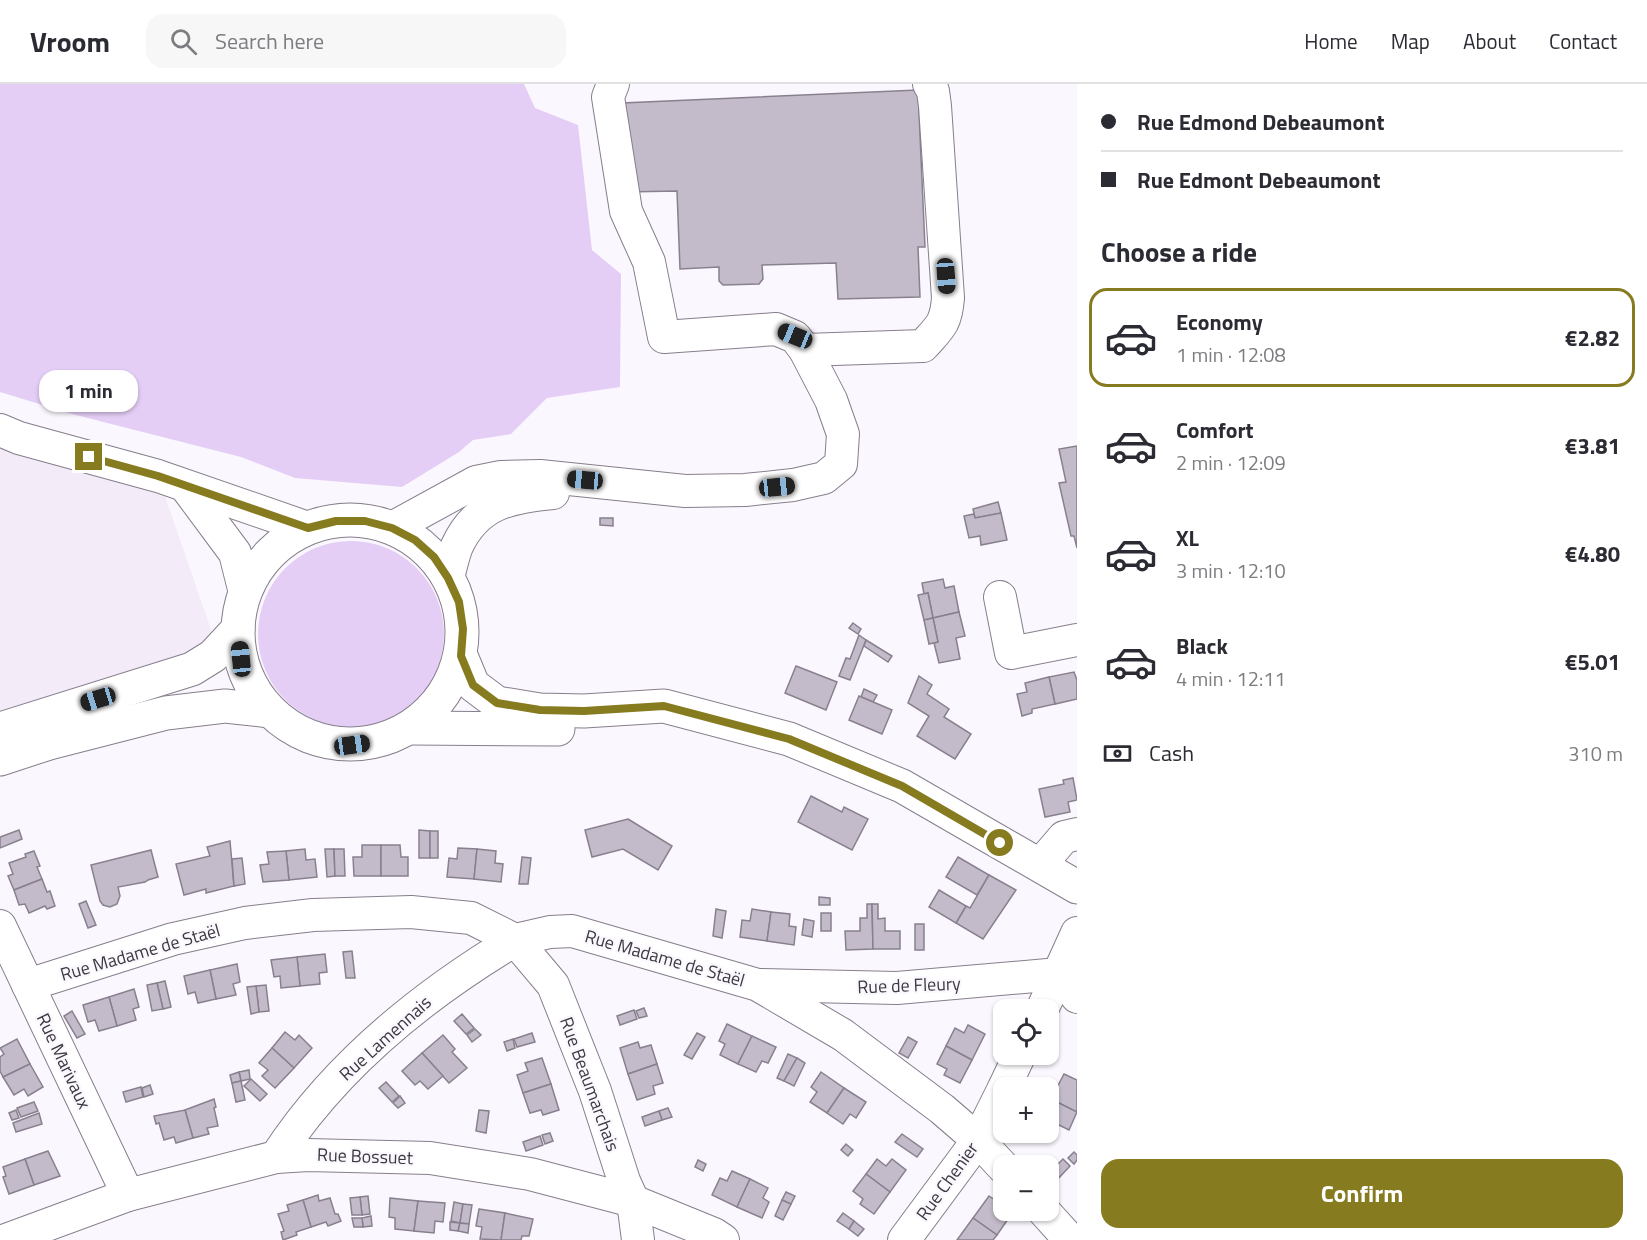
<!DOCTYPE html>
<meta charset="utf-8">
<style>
body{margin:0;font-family:"Titillium Web",sans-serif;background:#f7f7f7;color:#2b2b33;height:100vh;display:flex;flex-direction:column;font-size:22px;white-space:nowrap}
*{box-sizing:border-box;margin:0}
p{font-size:20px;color:#7c7c81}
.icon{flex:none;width:33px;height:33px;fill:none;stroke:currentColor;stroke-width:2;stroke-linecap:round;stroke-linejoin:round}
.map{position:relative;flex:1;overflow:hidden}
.side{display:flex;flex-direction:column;background:#fff;width:570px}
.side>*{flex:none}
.top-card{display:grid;align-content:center;height:132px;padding:0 24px;background:#fff}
.tools{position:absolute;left:993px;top:915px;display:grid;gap:12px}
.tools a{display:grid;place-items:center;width:66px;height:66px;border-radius:12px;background:#fff;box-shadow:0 2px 4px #0004;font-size:30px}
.end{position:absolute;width:27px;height:27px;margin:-14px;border:8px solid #877b20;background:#fff;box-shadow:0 0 0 3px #fff}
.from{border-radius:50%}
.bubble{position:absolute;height:42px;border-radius:18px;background:#fff;box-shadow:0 2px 4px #0004;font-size:20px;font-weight:700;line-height:42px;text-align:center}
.car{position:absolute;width:18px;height:36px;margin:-18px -9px;border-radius:8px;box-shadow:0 0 4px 2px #0007;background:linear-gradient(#222 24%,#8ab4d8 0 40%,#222 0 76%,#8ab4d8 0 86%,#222 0)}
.top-card b{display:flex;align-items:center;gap:21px;height:57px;font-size:22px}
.top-card b+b{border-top:2px solid #e1e1e2}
.top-card i{width:15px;height:15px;background:#2b2b33}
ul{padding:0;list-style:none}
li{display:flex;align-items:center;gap:18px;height:99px;margin:0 12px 9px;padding:0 12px;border:3px solid transparent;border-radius:18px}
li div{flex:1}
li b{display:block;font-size:22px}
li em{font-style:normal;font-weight:700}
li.selected{border-color:#877b20}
li>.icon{width:54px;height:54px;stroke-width:1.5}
h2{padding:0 24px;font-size:27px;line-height:72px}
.pay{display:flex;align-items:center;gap:15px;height:66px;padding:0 24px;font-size:22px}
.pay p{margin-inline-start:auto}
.button{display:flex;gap:12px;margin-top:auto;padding:12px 24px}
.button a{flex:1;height:69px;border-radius:18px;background:#877b20;color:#fff;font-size:24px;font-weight:700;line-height:69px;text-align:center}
header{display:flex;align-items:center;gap:36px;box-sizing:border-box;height:84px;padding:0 30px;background:#fff;border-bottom:2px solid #e1e1e2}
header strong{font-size:28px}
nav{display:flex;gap:33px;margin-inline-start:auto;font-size:21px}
.search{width:420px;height:54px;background:#f7f7f7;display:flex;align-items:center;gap:15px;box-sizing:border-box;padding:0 21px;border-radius:18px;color:#7c7c81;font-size:22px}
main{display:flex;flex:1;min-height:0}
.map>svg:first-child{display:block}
</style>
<header>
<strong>Vroom</strong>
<div class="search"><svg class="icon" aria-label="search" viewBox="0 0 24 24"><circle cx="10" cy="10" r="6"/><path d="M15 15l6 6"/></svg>Search here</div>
<nav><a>Home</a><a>Map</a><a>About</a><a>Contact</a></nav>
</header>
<main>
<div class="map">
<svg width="1077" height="1156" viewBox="0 0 1077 1156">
<rect width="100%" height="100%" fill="#fbf7fe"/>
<polygon fill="#f3ebf8" points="0,363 158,392 218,566 0,626"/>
<g fill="#e5cef6">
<polygon points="0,0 524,0 535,24 578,41 592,166 621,190 620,303 547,314 511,350 473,356 459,368 402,403 295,394 241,373 72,330 0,308"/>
<circle cx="351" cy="550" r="93"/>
</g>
<g fill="#c4bbca" stroke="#88808e" stroke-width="1.5">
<polygon points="918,6 925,163 918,163 920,213 838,215 836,179 762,181 763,195 759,200 723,201 719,197 719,183 680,185 677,107 625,108 622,19"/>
<polygon points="1077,362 1077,464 1074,452 1071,452 1059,399 1066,398 1059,365"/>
<polygon points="998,418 1001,429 975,434 973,425"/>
<polygon points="1001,429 1007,456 981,461 980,452 969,454 964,432 974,430 975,434"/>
<polygon points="600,434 613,434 613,442 600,441"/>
<polygon points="943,495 945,504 954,502 959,528 933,534 928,509 924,510 922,499"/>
<polygon points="928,509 933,534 924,536 918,511"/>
<polygon points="959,528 965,552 956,554 960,575 939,579 934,559 938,558 933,534"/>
<polygon points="933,534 938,558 929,560 924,536"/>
<polygon points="853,539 861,545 858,550 849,544"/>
<polygon points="859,551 866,556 850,596 839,592 846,574 850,575"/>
<polygon points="866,556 892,572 888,578 864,562"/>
<polygon points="796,582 837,598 826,626 785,609"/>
<polygon points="1074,588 1077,596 1077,615 1055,620 1049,593"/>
<polygon points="919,592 932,601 927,610 949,625 944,633 971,650 955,675 917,652 929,632 908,619"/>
<polygon points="1049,593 1055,620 1032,625 1032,629 1022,632 1017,610 1027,608 1025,599"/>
<polygon points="864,605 877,611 873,618 861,613"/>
<polygon points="859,612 892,626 882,650 849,636"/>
<polygon points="1073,694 1077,716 1068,718 1070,728 1045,733 1039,705 1064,700 1063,696"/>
<polygon points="811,712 842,728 844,723 868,735 852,766 798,738"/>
<polygon points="628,735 672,762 658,786 623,765 592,773 585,746"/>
<polygon points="19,746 22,755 0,764 0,753"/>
<polygon points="419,746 430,747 430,774 419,774"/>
<rect x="430" y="747" width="8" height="27"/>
<polygon points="230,757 234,802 206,809 206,805 184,811 176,780 210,772 207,763"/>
<polygon points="362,761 381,761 381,792 354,792 353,773 362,773"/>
<polygon points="381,761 400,761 401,773 408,773 408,792 381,792"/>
<polygon points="458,764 477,765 474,795 447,793 449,774 457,775"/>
<polygon points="305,765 306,776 315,775 317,793 289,796 286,767"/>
<polygon points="325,765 334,765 335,792 327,793"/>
<polygon points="334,765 344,765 345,792 335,792"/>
<polygon points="477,765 496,767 495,779 503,780 501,798 474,795"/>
<polygon points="151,766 158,793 148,796 145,798 118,803 120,812 117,820 110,823 103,821 100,817 91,781"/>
<polygon points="34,767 40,782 37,783 42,795 14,806 8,792 13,790 9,779 26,773 25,770"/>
<polygon points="286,767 289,796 263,798 260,781 269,780 267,768"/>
<polygon points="522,773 531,774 528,800 519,800"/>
<polygon points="958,773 989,791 977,811 946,793"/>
<polygon points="242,774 245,800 234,802 232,775"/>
<polygon points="989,791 1016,806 983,855 956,839 966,822 970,824"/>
<polygon points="42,795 47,808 50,807 55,822 47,825 45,822 29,829 25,820 19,821 14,806"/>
<polygon points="939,806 966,822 956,839 929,823"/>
<polygon points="819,813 830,814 830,821 819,821"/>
<polygon points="86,817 96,841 88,844 79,820"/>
<polygon points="867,820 872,820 873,865 846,866 845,847 860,847 860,834 867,834"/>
<polygon points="872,820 878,820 878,835 885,834 885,847 900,847 900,865 873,865"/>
<polygon points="716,825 726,827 722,854 713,852"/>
<polygon points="752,825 771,828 767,857 740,853 742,836 750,837"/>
<polygon points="771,828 790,830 789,842 796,843 794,861 767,857"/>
<rect x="821" y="829" width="10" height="18"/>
<polygon points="804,835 814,837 812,853 802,851"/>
<rect x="915" y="840" width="9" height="26"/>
<polygon points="352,867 355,894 346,894 343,868"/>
<polygon points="325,870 327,888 319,889 320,900 300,902 297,873"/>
<polygon points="297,873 300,902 281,904 280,892 274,893 271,876"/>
<polygon points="237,880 240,898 233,900 236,911 216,915 210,886"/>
<polygon points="210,886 216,915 198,919 195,908 188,910 184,892"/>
<polygon points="165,897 171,923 163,925 157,899"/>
<polygon points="157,899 163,925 152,927 147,901"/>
<polygon points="266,901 269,927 259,928 256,902"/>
<polygon points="256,902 259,928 251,930 247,903"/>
<polygon points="134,905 139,923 133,925 136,936 117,942 109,913"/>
<polygon points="109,913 117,942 99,947 95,936 88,938 83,921"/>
<polygon points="644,924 647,932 639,934 636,927"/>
<polygon points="634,926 637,935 620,941 617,932"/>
<polygon points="72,927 85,950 77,954 64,932"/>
<polygon points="462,930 474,944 466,950 454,937"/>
<polygon points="727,940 752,952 738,980 720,971 725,960 719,957"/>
<polygon points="968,941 985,950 972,976 946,962 955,944 964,949"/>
<polygon points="475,945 481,951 472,958 467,951"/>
<polygon points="285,948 295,956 299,951 312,964 294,984 272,964"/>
<polygon points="532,949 535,958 517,963 514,955"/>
<polygon points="697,949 705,953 692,975 684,971"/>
<polygon points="443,951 455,965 452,968 467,984 449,999 422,969"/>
<polygon points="752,952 776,963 768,979 762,977 756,988 738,980"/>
<polygon points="908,953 917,958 908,974 899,969"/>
<polygon points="17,955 30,980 3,993 0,987 0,973 4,970 0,964"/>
<polygon points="513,955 515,964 507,967 504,958"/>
<polygon points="638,958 640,964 651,961 657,980 628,990 620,964"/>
<polygon points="946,962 972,976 960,999 944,991 947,985 937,980"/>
<polygon points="272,964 294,984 275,1004 262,992 268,986 259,979"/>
<polygon points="422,969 443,992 428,1005 420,997 415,1001 402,987"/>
<polygon points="788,970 797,974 784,997 777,994"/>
<polygon points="542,974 551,1000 523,1009 517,991 528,987 525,979"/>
<polygon points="797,974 805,979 794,1002 784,997"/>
<polygon points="30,980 43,1003 28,1012 24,1005 14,1011 3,993"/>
<polygon points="657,980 663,999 653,1002 655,1010 637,1016 628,990"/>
<polygon points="249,986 250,995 241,997 239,988"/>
<polygon points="239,988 241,997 232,999 230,991"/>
<polygon points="821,988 844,1004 827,1029 810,1018 817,1008 811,1003"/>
<polygon points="1064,990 1077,996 1077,1028 1051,1015"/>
<polygon points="251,995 267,1010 260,1017 244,1002"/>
<polygon points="241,997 245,1016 236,1018 232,999"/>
<polygon points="386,998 399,1012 392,1018 379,1004"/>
<polygon points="551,1000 559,1026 543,1031 541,1026 530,1029 523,1009"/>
<polygon points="150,1001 153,1010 144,1013 142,1004"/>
<polygon points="141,1003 143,1013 126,1018 123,1008"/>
<polygon points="844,1004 866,1018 856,1034 850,1030 843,1040 827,1029"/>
<polygon points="400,1012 405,1019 398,1024 393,1019"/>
<polygon points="214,1015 216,1023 214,1024 218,1042 207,1044 209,1050 193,1054 185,1026"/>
<polygon points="1051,1015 1077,1028 1069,1046 1059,1041 1056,1047 1048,1043 1048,1020"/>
<polygon points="34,1018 38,1027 21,1033 17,1024"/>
<polygon points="668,1024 672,1033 662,1036 659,1027"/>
<polygon points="16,1026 19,1034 12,1036 9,1029"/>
<polygon points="185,1026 193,1054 176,1059 174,1053 164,1056 159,1039 156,1040 154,1032"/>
<polygon points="479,1026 489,1027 486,1049 476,1047"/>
<polygon points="659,1027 662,1036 645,1042 642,1033"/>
<polygon points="39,1029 42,1040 16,1048 13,1039"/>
<polygon points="550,1049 553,1057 545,1060 542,1051"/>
<polygon points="902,1050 923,1065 917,1073 895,1058"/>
<polygon points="540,1052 543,1061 526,1067 523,1058"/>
<polygon points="846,1060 853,1066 848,1072 841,1066"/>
<polygon points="48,1067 60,1092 34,1101 25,1075"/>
<polygon points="1074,1068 1077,1071 1077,1076 1074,1080 1068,1074"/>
<polygon points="25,1075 34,1101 9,1110 3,1093 6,1092 3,1083"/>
<polygon points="877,1075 886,1082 892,1075 906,1086 890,1108 866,1090"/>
<polygon points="1063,1075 1070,1082 1057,1096 1050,1088"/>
<polygon points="698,1076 706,1080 703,1087 695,1083"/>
<polygon points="732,1087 750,1095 737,1123 712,1111 720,1094 727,1097"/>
<polygon points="866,1090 890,1108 874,1130 860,1120 863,1115 853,1107"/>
<polygon points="750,1095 768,1104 763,1114 769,1118 762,1134 737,1123"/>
<polygon points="786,1108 795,1112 791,1120 782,1116"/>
<polygon points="318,1111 319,1117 330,1114 335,1130 338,1130 341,1137 328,1142 326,1138 311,1143 303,1116"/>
<polygon points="368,1112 370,1130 362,1131 360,1113"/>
<polygon points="989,1112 1004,1122 1000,1128 1008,1135 997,1151 973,1134"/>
<polygon points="360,1113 362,1131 352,1131 350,1114"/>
<polygon points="390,1114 418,1117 414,1147 395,1145 395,1134 389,1133"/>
<polygon points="303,1116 311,1143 296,1148 297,1151 283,1156 281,1148 284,1147 278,1130 289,1127 287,1121"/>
<polygon points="782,1116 791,1120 783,1136 775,1132"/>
<polygon points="418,1117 445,1119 443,1138 435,1137 434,1149 414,1147"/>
<polygon points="454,1118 463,1120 460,1139 451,1137"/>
<polygon points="463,1120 472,1121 469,1140 460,1139"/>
<polygon points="479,1125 505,1129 501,1156 480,1155 482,1143 476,1142"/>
<polygon points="505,1129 533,1135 529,1152 522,1152 521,1156 501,1156"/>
<polygon points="843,1129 854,1137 849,1145 837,1137"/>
<polygon points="371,1132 372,1142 363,1143 362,1134"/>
<polygon points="352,1134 362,1134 363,1143 354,1143"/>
<polygon points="973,1134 997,1151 993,1156 957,1156"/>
<polygon points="854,1137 864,1145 858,1152 849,1145"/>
<polygon points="450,1138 460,1139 458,1147 450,1146"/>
<polygon points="460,1139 469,1140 468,1149 458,1147"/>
</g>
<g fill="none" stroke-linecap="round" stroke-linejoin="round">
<g stroke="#867e8c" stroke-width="34">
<g id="minor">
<path d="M805 266 923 262C940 243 946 240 948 214L935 22 933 7 929 0"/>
<polyline points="0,346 19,354 158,392 308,444"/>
<polyline points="186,403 235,469 245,509"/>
<polyline points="392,444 476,398 501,393 540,392 685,407 745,406 793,401 824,394 841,380 843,350 831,316 805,266 795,253 776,245 664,253 649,178 626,127 608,13 613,0"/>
<path d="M448 493C451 483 453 472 457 462 477 419 510 413 553 409"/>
<polyline points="1000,513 1011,569 1077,556"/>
<polyline points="1040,781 1064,753 1077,750"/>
<polyline points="0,842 128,1111"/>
<polyline points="28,901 173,855 245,839 313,831 411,828 471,834 515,856 550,848 572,847 758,901 843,951 942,1025 978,1056 1004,1084"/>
<polyline points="762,901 897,904 1059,890 1077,913"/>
<polyline points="1042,926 1077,849"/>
<polyline points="1004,1004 1020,970"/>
<path d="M276 1073C335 982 423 911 515 856L553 901 595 1007 624 1097 633 1117 638 1156"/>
<polyline points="1043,1126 1070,1156"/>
<polyline points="6,1156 128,1111 276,1073 308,1071 430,1074 530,1090 633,1117 714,1150 723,1156"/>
<polyline points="904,1156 978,1056 1004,1004"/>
</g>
</g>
<g stroke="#867e8c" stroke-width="35">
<g id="major">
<circle cx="350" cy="548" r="112"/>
<polyline points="461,572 473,601 497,619 540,626 584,627 664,622 789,655 902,702 1077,803"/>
<polyline points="410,644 558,645"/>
<polyline points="0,645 192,585 213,572 238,545"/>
<polyline points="0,675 49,659 166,629 225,622 270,627"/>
</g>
</g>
<use href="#minor" stroke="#fff" stroke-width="32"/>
<use href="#major" stroke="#fff" stroke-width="33"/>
</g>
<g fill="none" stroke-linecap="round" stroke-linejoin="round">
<polyline stroke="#877b20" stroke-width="8" points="89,373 158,392 308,444 336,437 365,437 392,444 415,456 434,473 448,494 459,518 463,545 461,572 473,601 497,619 540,626 584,627 664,622 789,655 902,702 1000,759"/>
</g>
<g text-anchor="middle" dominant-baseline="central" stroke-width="4.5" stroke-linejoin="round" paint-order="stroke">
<g font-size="18" fill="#3c393f" stroke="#fbf7fe">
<text transform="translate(140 868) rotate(-16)">Rue Madame de Staël</text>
<text transform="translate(665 874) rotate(16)">Rue Madame de Staël</text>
<text transform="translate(909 901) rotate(-2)">Rue de Fleury</text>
<text transform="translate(385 954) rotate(-42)">Rue Lamennais</text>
<text transform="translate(64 977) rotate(65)">Rue Marivaux</text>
<text transform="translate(590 1000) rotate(70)">Rue Beaumarchais</text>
<text transform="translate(365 1072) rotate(2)">Rue Bossuet</text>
<text transform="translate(947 1097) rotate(-54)">Rue Chenier</text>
</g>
</g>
</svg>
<div class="tools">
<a><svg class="icon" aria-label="locate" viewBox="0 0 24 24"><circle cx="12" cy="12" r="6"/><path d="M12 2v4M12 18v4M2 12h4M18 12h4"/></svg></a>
<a>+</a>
<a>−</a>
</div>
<i class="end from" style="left:1000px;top:759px"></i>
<i class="end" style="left:89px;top:373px"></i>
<div class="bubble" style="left:39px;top:286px;width:99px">1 min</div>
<i class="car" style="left:946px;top:192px;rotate:176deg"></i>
<i class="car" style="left:795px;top:252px;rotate:292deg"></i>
<i class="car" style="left:585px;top:396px;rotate:275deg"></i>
<i class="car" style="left:777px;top:403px;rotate:84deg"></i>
<i class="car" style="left:241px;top:575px;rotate:354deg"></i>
<i class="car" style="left:98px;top:615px;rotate:253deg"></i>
<i class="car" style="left:352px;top:661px;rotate:82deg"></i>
</div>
<section class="side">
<div class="top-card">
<b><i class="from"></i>Rue Edmond Debeaumont</b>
<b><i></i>Rue Edmont Debeaumont</b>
</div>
<h2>Choose a ride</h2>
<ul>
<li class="selected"><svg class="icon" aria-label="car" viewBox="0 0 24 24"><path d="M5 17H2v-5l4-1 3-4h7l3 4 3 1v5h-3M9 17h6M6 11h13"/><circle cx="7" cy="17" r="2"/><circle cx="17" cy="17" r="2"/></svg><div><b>Economy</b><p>1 min · 12:08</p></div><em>€2.82</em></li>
<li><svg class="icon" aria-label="car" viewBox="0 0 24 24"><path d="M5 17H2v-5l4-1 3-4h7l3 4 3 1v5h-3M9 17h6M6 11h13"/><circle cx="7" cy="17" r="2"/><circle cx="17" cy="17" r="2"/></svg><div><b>Comfort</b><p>2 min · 12:09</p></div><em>€3.81</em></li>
<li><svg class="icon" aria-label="car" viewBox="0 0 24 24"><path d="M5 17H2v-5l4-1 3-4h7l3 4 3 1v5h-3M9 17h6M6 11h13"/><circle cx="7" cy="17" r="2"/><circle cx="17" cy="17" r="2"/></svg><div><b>XL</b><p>3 min · 12:10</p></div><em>€4.80</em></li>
<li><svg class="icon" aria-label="car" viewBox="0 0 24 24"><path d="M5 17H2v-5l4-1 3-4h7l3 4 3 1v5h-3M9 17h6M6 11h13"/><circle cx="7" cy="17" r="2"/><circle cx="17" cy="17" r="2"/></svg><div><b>Black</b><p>4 min · 12:11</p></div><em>€5.01</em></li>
</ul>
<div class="pay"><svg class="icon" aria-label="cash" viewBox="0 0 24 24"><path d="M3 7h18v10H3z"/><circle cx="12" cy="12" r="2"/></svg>Cash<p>310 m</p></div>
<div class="button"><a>Confirm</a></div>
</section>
</main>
